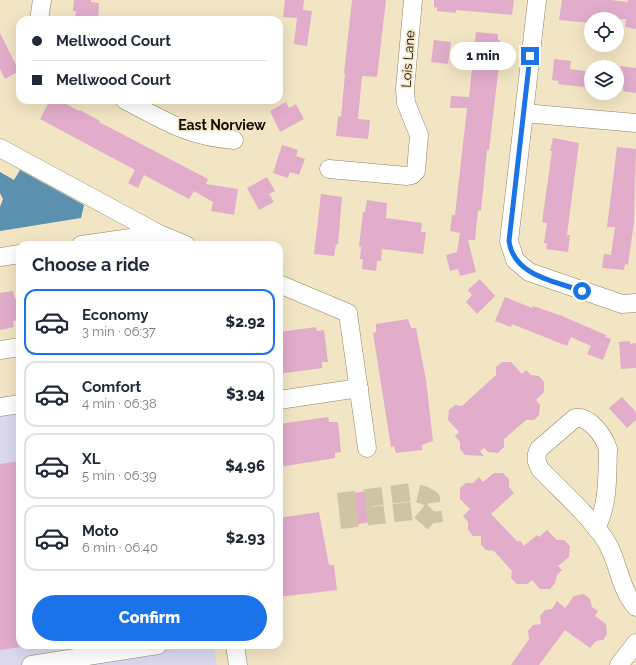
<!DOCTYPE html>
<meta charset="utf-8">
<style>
body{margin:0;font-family:Raleway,sans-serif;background:#f2f2f3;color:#1f2937;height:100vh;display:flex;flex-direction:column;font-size:15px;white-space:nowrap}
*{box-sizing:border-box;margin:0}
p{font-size:13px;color:#747a83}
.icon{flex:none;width:22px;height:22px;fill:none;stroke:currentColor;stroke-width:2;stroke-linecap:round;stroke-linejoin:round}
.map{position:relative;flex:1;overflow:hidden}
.sheet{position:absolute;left:16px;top:241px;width:267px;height:408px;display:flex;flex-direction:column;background:#fff;border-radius:12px;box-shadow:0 4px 16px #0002}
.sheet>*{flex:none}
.guide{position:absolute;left:16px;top:16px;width:267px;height:88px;border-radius:12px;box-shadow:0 4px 16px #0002;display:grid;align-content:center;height:88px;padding:0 16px;background:#fff}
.fabs{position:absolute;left:584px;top:12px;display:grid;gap:8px}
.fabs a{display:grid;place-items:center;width:40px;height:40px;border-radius:50%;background:#fff;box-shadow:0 4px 16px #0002;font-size:20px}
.end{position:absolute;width:18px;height:18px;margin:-9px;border:5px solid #1a73e8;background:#fff;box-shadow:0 0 0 2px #fff}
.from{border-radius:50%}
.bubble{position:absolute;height:28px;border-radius:14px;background:#fff;box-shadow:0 4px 16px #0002;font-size:13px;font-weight:800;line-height:28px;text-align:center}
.guide b{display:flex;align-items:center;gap:14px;height:38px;font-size:15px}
.guide b+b{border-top:1px solid #e0e1e3}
.guide i{width:10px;height:10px;background:#1f2937}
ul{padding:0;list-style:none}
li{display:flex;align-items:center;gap:12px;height:66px;margin:0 8px 6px;padding:0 8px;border:2px solid #e0e1e3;border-radius:12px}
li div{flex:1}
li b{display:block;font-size:15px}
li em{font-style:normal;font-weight:800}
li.active{border-color:#1a73e8}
li>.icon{width:36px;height:36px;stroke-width:1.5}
h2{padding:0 16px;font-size:18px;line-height:48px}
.action{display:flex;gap:8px;margin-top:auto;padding:8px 16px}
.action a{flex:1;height:46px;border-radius:24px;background:#1a73e8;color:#fff;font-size:16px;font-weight:800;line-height:46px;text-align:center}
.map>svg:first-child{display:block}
</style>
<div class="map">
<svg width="636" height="665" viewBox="0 0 636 665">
<rect width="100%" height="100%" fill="#f2e5c4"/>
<polygon fill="#dcd9ef" points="20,394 20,645 214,645 217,665 0,665 0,397"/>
<polygon fill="#5b91af" points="20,170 84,205 81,218 0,231 0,207 3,199 0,193 0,172 14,180"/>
<g fill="#e1adcb">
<polygon points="74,0 91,0 91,2 99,3 98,20 75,18 76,11 73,11"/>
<polygon points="285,0 304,0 303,10 312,11 307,46 294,44 297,18 283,17"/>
<polygon points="352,0 386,0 377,77 362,76 358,119 370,120 368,139 336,136 338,116 341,117 345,74 344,73"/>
<polygon points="434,0 514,0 512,15 456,10 456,13 437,11 437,8 434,7"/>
<polygon points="562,0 611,0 627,2 628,0 636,0 636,29 625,27 626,19 591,19 591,23 559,20"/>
<polygon points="476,32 498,34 498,40 500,40 499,65 489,150 487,150 481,211 478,210 475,240 468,240 476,272 460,276 458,269 450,271 446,255 457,252 460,233 450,231 452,215 455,215 467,108 450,108 451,96 469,97"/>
<polygon points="0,33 19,71 5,79 0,69"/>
<polygon points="434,40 451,42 448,64 431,62"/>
<polygon points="554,59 571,61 570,69 591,72 591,88 558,84 559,81 552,80"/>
<polygon points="620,66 636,68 636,93 623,91 624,89 617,88"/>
<polygon points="50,100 59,100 79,111 80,110 100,121 99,122 208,179 206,184 238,189 234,215 211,211 213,202 194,191 189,199 144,175 138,188 128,183 135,170 40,119"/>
<polygon points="286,102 289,108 296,104 304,119 280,132 270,111"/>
<polygon points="553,138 579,143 567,235 570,235 568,252 546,249 547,243 544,243 547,223 542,222 552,151 550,151"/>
<polygon points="282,145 298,150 296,156 305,159 299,175 290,172 288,178 273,173"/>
<polygon points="617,147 636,149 634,222 628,265 625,264 624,270 602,268 604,254 611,255 615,227 607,227"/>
<polygon points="267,177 275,191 269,194 274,202 259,210 247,188"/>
<polygon points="321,194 342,197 338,245 336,244 334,256 314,254"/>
<polygon points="367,200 387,203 386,218 422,223 421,232 426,232 423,254 382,249 381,261 377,261 376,271 362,269 363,259 360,259 361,247 359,246 363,212 365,212"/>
<polygon points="480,279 495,296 477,314 466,302 472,295 468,290"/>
<polygon points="13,291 15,299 20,298 20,320 13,321 14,327 0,330 0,293"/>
<polygon points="505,297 532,308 533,306 562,316 606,335 605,337 611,339 603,360 587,354 591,346 571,337 567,346 512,324 511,327 495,321"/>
<polygon points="408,319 411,328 416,328 426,380 433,441 422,445 422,450 396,453 394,446 391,447 373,333 376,332 376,324"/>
<polygon points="316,327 317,331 324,330 328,362 322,362 322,368 279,374 279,332"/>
<polygon points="630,341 630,344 636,343 636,368 621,369 619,342"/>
<polygon points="502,362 511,362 522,374 526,370 531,375 539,376 544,382 544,392 536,400 540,405 539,415 534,420 526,420 504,439 504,447 498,453 488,452 484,448 480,451 484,456 465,455 460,449 460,442 455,436 459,432 448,420 449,410 455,405 462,406 496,375 496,367"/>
<polygon points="622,397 636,412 636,420 627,428 609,408"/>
<polygon points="328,417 329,422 338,422 341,452 335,453 335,458 279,467 279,424"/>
<polygon points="20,461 20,647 0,650 0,464"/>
<polygon points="494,473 503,473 509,479 509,487 514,493 491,514 518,542 520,540 524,546 537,535 539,537 547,530 557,540 564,540 570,546 569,557 558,566 562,570 557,575 555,583 550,589 540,589 532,580 527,584 517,584 511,578 512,571 494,551 486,550 481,545 481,536 473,536 468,530 468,522 463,516 470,509 460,499 460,488 466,483 473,483 479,477 483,482"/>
<polygon points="368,491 372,522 352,525 347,494"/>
<polygon points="319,512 329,565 334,565 337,590 279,597 279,518"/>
<polygon points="584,594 590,599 592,607 598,611 595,616 606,624 607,634 603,640 596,641 590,648 565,630 539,665 511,665 529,639 528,631 533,625 541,624 540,616 545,610 552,609 557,601 565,608 574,596"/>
</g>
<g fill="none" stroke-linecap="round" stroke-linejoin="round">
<g stroke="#d0c4a7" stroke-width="18" stroke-dasharray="18 9" stroke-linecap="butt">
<polyline points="338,502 411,492 424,495 431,499 434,523"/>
<polyline points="340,520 419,510 434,523"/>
</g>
<g stroke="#908465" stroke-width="19">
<g id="minor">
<polyline points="39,20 42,0"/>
<path d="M125 100C163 120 189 137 234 140"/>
<polyline points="524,113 537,0"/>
<polyline points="636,123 524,113 509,241 515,260 529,272 622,304 636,303"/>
<polyline points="0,148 159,234 186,245"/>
<polyline points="329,169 407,176 412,175 416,171 419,135 406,103 405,89 413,0"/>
<polyline points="81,245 159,234"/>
<polyline points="0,257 20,254"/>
<polyline points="279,284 348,313 367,448"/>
<polyline points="0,350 20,347"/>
<polyline points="279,400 359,388"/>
<polyline points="0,407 20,404"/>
<path d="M596 528C609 504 607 475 608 449 604 436 589 415 575 418L539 449C535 457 536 461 540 469 561 491 589 515 606 541 619 562 619 588 636 607"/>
<polyline points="235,645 238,665"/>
<polyline points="31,665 158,645"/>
<polyline points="619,665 636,643"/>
</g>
</g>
<use href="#minor" stroke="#fff" stroke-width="18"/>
</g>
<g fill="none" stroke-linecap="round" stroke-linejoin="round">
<path stroke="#1a73e8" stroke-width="5" d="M530 56 509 241C514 276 554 281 582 291"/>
</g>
<g text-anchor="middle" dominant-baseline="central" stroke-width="3.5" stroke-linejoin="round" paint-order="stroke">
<g font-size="13" fill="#100c03" stroke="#f2e5c4">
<text transform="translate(408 59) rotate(-86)">Lois Lane</text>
</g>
<g font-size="14" font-weight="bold" fill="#100c03" stroke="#f2e5c4">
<text x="222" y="125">East Norview</text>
</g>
</g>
</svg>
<div class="fabs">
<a><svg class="icon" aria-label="locate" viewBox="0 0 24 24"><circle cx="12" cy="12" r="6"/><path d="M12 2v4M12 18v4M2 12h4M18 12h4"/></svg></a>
<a><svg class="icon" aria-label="layers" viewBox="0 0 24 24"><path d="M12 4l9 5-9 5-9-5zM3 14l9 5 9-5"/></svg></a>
</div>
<i class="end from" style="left:582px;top:291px"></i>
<i class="end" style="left:530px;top:56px"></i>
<div class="bubble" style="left:450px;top:42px;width:66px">1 min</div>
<div class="guide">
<b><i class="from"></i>Mellwood Court</b>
<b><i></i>Mellwood Court</b>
</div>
<section class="sheet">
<h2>Choose a ride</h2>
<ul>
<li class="active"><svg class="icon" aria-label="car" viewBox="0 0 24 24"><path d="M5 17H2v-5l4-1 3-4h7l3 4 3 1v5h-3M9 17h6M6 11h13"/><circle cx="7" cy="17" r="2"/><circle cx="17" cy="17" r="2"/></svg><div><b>Economy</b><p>3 min · 06:37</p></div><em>$2.92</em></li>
<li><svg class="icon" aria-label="car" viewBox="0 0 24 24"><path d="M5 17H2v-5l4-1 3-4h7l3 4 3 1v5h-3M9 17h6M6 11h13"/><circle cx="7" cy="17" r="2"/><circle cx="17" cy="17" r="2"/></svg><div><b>Comfort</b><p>4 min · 06:38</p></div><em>$3.94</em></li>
<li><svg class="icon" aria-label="car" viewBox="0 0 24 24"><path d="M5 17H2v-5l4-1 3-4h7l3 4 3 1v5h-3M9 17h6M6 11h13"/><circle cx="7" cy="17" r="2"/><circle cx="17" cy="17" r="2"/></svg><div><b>XL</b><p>5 min · 06:39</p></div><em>$4.96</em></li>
<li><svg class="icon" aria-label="car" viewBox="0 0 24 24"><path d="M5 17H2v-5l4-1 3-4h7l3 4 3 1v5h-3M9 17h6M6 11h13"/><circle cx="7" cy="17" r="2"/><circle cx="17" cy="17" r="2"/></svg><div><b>Moto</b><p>6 min · 06:40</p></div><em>$2.93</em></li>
</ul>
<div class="action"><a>Confirm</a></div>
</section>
</div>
